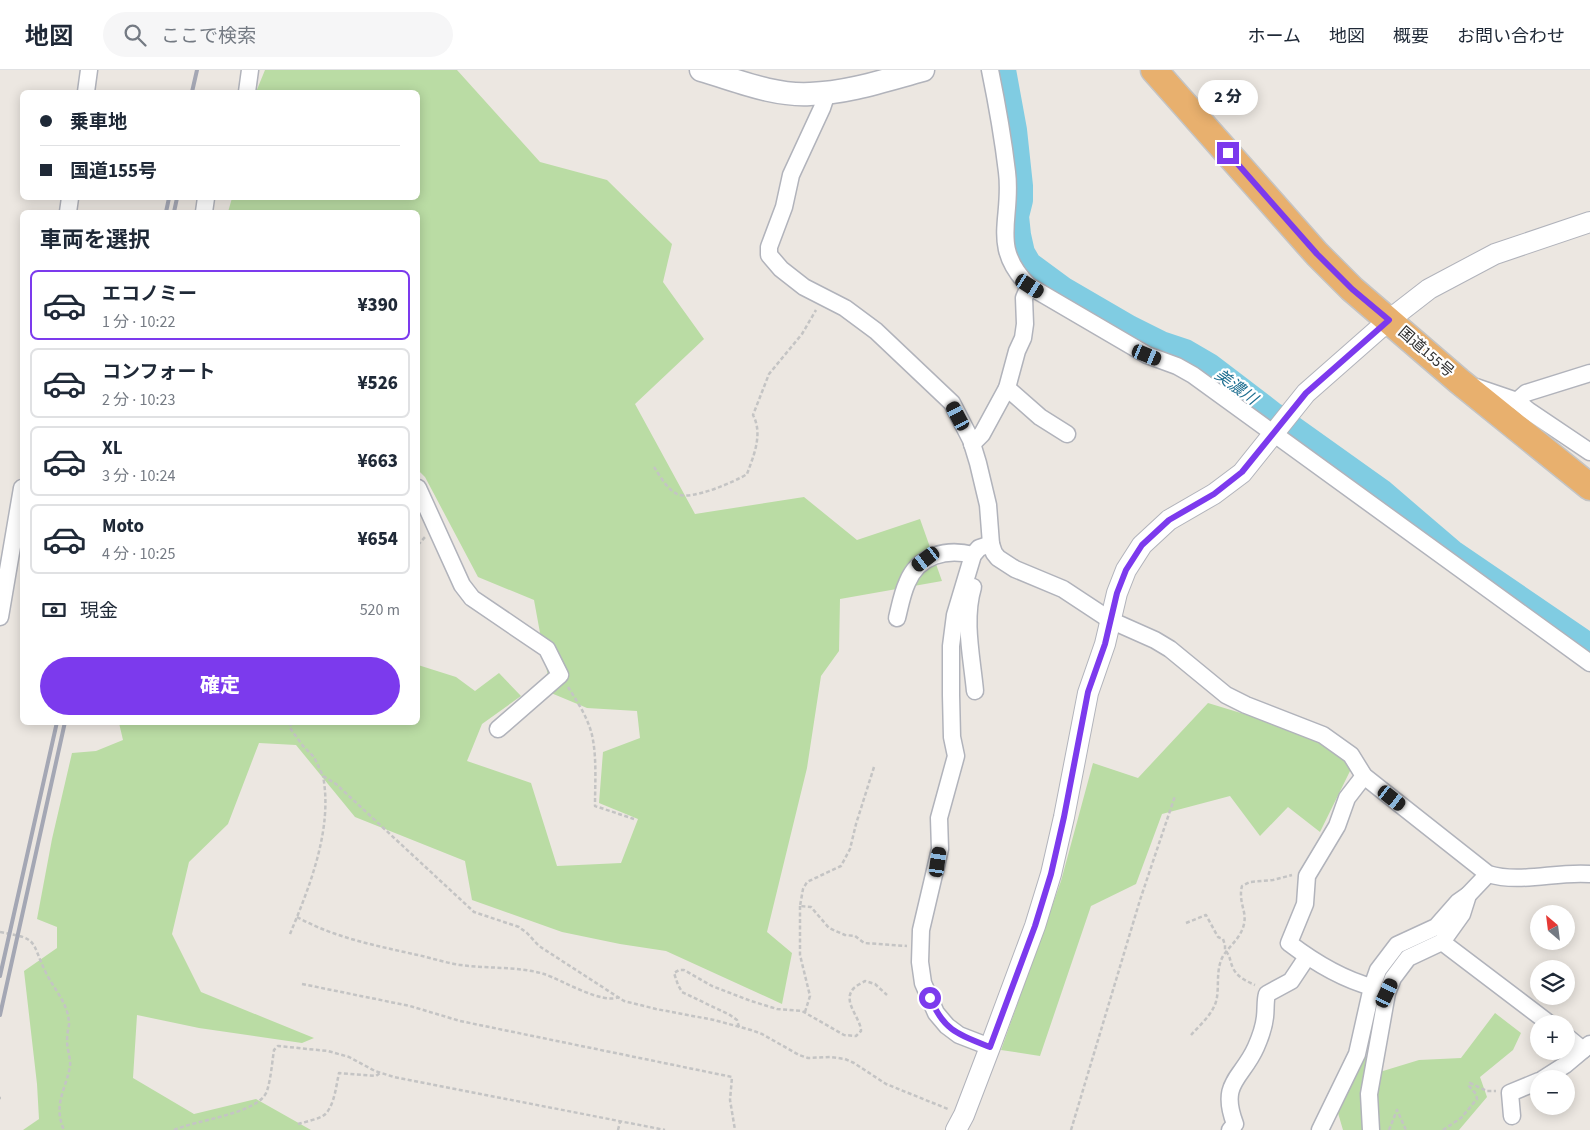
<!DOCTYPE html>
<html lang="ja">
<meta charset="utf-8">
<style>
body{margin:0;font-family:"Source Sans 3","Noto Sans JP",sans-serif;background:#f6f6f7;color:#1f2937;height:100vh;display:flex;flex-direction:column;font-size:19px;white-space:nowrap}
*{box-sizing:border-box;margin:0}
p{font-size:16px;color:#747a83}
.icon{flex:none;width:28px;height:28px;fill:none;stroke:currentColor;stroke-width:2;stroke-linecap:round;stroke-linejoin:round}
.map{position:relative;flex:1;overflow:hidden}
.side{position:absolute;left:20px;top:140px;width:400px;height:515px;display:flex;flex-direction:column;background:#fff;border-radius:8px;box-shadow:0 2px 12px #0003}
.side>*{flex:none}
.guide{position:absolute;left:20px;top:20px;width:400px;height:110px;border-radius:8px;box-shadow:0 2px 12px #0003;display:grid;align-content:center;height:110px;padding:0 20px;background:#fff}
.needle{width:32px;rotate:332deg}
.buttons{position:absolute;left:1530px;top:835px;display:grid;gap:10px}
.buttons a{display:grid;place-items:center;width:45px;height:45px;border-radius:50%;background:#fff;box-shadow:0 2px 12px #0003;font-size:25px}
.end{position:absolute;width:22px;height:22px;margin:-11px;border:6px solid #7c3aed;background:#fff;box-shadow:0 0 0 2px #fff}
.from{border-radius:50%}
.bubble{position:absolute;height:35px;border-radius:18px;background:#fff;box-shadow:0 2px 12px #0003;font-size:16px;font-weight:800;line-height:35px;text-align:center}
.car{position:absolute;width:15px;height:30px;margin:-15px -8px;border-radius:6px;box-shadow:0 0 4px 1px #0007;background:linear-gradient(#222 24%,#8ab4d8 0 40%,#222 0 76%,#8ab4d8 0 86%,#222 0)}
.guide b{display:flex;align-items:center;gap:18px;height:48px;font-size:19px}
.guide b+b{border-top:1px solid #e0e1e3}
.guide i{width:12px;height:12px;background:#1f2937}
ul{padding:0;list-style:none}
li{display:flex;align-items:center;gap:15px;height:70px;margin:0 10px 8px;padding:0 10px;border:2px solid #e0e1e3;border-radius:8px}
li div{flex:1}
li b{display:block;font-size:19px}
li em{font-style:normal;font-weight:800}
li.active{border-color:#7c3aed}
li>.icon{width:45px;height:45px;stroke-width:1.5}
h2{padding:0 20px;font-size:22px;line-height:60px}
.pay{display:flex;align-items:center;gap:12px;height:55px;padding:0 20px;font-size:19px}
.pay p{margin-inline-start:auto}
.button{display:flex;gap:10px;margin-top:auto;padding:10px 20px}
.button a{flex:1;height:58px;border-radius:30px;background:#7c3aed;color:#fff;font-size:20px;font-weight:800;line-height:58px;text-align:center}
header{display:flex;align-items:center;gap:30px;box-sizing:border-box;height:70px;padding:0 25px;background:#fff;border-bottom:1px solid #e0e1e3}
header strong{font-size:24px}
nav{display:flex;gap:28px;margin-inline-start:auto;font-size:18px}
.search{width:350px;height:45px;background:#f6f6f7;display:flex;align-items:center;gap:12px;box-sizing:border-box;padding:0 18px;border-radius:28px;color:#747a83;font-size:19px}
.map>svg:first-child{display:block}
</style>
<header>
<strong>地図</strong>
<div class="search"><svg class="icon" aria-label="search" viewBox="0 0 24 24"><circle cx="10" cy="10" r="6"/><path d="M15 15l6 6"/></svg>ここで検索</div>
<nav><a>ホーム</a><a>地図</a><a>概要</a><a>お問い合わせ</a></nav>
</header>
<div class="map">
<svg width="1590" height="1060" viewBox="0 0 1590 1060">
<rect width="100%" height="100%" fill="#ece7e1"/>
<g fill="#badca4">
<polygon points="265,0 457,0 540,92 607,110 672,174 663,212 704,269 635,334 695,444 804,427 857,470 920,449 942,511 840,529 839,581 821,606 807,698 767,862 792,883 782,934 666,881 620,874 562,862 472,830 465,791 355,747 296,675 259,673 228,754 189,792 172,864 201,922 314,968 302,973 199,958 137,945 133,1008 194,1044 256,1029 311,1060 23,1060 39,1049 37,1014 24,901 57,878 57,857 37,849 52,769 72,683 96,681 123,670 119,653 418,652 418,595 456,607 475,621 499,603 521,626 482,654 467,691 531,713 557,796 621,793 638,749 599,733 603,682 640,668 637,641 587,638 551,623 534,530 478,507 425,407 418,400 418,142 228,142 232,128 418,128 418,22 256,22"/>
<polygon points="1208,633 1317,666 1352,697 1320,762 1288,737 1260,766 1230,726 1162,744 1136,814 1091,836 1040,986 1001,980 1061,811 1093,693 1138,708"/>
<polygon points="1495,943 1521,963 1513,980 1480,1007 1487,1027 1459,1060 1343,1060 1338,1043 1365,986 1383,1001 1419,990 1461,988"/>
</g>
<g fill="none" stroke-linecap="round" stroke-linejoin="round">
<polyline stroke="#80cce2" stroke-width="28" points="1002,0 1013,60 1019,116 1019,130 1015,146 1017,165 1021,183 1028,195 1062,220 1129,259 1161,275 1185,283 1209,297 1273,346 1381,423 1451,483 1590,578"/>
<g stroke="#b1b3bb" stroke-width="19">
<g id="minor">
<path d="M990 0C997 34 1003 68 1007 102 1013 149 989 176 1029 216L1147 285 1177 296 1193 305 1590 593"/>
<polyline points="86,22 89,0"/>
<polyline points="247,22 250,0"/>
<path d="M824 22 825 29 822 38 791 105 784 137 769 177V185L781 199 804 217 845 238 876 261 952 333 971 370 978 393 988 435 991 474 994 483 998 488 1015 499 1063 519 1110 550 1155 570 1170 579 1226 625 1246 635 1323 665 1351 685 1364 706 1488 804C1521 814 1556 801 1590 804"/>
<polyline points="68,142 70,128"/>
<polyline points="204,142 206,128"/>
<polyline points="1476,317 1517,331 1529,341 1590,382"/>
<polyline points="1007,318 1040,347 1067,364"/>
<polyline points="1517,331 1526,323 1590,303"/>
<polyline points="972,374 982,364 1007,318 1017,281 1023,268 1025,254 1024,228 1029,216"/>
<polyline points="418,418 462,515 472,528 547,579 560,605 498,659"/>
<path d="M973 517C963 550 972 588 975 621"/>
<polyline points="0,547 22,418"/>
<path d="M897 548C900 536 902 524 907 513 918 485 947 478 973 485"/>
<path d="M1364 706 1347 728 1337 756 1307 806 1305 834 1289 873C1314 892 1342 909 1372 917L1378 900 1397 875 1436 857 1458 832 1468 825"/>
<polyline points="1442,872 1550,954"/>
<polyline points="1566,966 1583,980"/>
<polyline points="990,977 959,965 947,956 936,943 923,913 920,892 921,860 940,779 939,748 956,686 952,667 951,625 951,576 955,545 973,485 979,478 991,474"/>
<polyline points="1543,1009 1565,995 1590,974"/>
<polyline points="1512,1046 1510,1023 1539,1011"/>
<path d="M1230 1060 1235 1054C1219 1012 1242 1009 1256 977 1260 968 1264 956 1265 947 1266 939 1265 931 1267 924L1291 911 1307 887"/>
<polyline points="1320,1060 1357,984 1372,917"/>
<polyline points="1371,1060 1369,1024 1387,923 1393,908 1408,888 1442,872 1462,844 1468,825 1488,804"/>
</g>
</g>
<g stroke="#b1b3bb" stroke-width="22">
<polyline id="tertiary" points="956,1060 964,1045 990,977 1035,856 1051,804 1064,747 1088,623 1105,574 1117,523 1126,500 1142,475 1169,450 1214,424 1242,403 1306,323 1389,250 1429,219 1495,184 1590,152"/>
</g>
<g stroke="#b1b3bb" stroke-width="25">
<path id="secondary" d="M701 0C736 10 773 26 810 24 848 23 886 10 923 0"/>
</g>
<g stroke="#c4c4c4" stroke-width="29">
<polyline id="trunk" points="1154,0 1317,184 1352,219 1459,311 1590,417"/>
</g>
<g stroke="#c4c4c4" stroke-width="2.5" stroke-dasharray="4 2.5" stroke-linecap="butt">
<path d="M654 397C660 406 667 419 677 424 690 431 735 412 747 404 754 385 763 364 753 345L769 304 802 264 816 240"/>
<polyline points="418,475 425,467"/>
<path d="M568 617C577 631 588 648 592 665 597 688 595 713 595 736L634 749"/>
<polyline points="291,652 290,658 303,676 314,687 323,706 336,714 474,842 519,857 527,863 539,876 624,931 656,939 714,950 751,960 762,964 799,985 808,988 831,987 845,989 854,993 886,1014 948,1039"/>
<polyline points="874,697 856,754 850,779 841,796 807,812 803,819 800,836 811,837 829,858 845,865 855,866 864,873 907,876"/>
<polyline points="800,836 800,885 810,926 805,942"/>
<path d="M297 847C333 867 373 875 413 884 429 887 445 893 461 895 489 899 518 896 544 904 562 910 603 935 619 927"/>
<path d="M1186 853 1206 845 1218 867 1223 869 1225 875V880C1231 887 1229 889 1233 898 1237 907 1246 911 1255 915"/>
<path d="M0 862C40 869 30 870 46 903 55 921 69 934 69 955 68 960 67 965 67 971 67 979 71 989 70 997 65 1021 53 1035 64 1060"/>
<path d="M290 864C310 816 333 758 323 706"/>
<polyline points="302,914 410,936 460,951 732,1007 730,1030 735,1060"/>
<path d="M739 957 737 950 730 945 682 922 678 915 674 903 679 900H684L712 916 751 931 777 939 802 941 844 965 856 966 861 961C861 948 841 931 854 918 857 915 862 913 865 911L875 914 887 925"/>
<path d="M1191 965C1201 954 1215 942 1217 927 1219 913 1216 899 1223 886 1230 875 1241 868 1244 854 1247 841 1238 832 1242 816L1250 812 1273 810 1292 805"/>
<polyline points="0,1028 1,1028"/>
<path d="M298 1054C305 1052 314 1050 321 1047 334 1041 336 1016 339 1003L376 1006 380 1003"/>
<path d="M174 1060C195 1050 259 1044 267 1021 271 1008 272 993 274 980L278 976 328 981 349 987 375 1001 394 1007 665 1060"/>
<polyline points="618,1060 620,1052"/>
<polyline points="1071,1060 1140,830 1175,726"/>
<polyline points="1389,1060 1397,1040 1406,1060"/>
<polyline points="1443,1060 1461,1048 1477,1029 1476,1024 1469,1016 1470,1013 1487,1021 1496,1021"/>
</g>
<use href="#minor" stroke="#fff" stroke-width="16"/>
<use href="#tertiary" stroke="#fff" stroke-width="20"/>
<use href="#secondary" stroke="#fff" stroke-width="22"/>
<use href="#trunk" stroke="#e8b06e" stroke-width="26"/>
<g stroke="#a4a7b4" stroke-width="4">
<polyline points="192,22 197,0"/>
<polyline points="166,142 169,128"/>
<polyline points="174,142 177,128"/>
<polyline points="0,906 57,652"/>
<polyline points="0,945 65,652"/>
</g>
</g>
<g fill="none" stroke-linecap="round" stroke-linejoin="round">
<path stroke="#7c3aed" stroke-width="6" d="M930 928C944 961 959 965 990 977L1035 856 1051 804 1064 747 1088 622 1105 574 1117 523 1126 500 1142 475 1169 450 1214 424 1242 402 1306 323 1389 250 1352 219 1317 184 1228 83"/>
</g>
<g text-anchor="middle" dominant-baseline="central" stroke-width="4.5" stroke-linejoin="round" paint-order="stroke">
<g font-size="15" fill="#2d2d2d" stroke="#fff">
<text transform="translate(1426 282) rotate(41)">国道155号</text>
</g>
<g font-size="16" font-style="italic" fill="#1d6e90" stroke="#fff">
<text transform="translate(1236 317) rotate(36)">美濃川</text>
</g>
</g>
</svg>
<div class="buttons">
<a><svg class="needle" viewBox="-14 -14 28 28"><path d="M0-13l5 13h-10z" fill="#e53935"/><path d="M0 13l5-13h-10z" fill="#747a83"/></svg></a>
<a><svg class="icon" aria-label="layers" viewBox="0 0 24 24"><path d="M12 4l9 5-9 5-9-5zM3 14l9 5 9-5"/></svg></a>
<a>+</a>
<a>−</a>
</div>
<i class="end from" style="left:930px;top:928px"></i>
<i class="end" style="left:1228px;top:83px"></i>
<div class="bubble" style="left:1198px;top:10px;width:60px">2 分</div>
<i class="car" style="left:1030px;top:216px;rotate:123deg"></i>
<i class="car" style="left:1147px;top:285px;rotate:112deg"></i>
<i class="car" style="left:958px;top:346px;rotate:332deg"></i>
<i class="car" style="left:926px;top:489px;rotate:233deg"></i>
<i class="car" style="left:1392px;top:728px;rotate:128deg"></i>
<i class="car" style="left:938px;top:792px;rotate:8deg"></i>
<i class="car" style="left:1387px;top:923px;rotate:25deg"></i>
<div class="guide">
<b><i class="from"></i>乗車地</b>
<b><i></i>国道155号</b>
</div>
<section class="side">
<h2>車両を選択</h2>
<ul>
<li class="active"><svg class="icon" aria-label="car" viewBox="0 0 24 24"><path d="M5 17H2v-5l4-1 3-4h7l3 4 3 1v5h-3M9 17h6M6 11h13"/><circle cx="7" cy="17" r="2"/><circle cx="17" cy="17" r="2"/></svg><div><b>エコノミー</b><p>1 分 · 10:22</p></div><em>¥390</em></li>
<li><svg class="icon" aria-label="car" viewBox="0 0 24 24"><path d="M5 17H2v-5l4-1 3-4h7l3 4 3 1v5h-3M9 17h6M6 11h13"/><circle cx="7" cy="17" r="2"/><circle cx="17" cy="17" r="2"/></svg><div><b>コンフォート</b><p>2 分 · 10:23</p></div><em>¥526</em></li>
<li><svg class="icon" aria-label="car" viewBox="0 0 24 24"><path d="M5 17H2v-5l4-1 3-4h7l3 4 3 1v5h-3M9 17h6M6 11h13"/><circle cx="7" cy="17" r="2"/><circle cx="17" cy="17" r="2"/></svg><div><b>XL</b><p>3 分 · 10:24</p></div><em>¥663</em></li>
<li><svg class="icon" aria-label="car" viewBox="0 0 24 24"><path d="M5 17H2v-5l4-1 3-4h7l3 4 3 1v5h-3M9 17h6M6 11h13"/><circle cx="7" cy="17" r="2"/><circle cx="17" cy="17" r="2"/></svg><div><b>Moto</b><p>4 分 · 10:25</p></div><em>¥654</em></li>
</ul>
<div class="pay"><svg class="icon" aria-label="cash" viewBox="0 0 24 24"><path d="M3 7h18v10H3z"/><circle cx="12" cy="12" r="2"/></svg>現金<p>520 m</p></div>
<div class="button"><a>確定</a></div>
</section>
</div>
